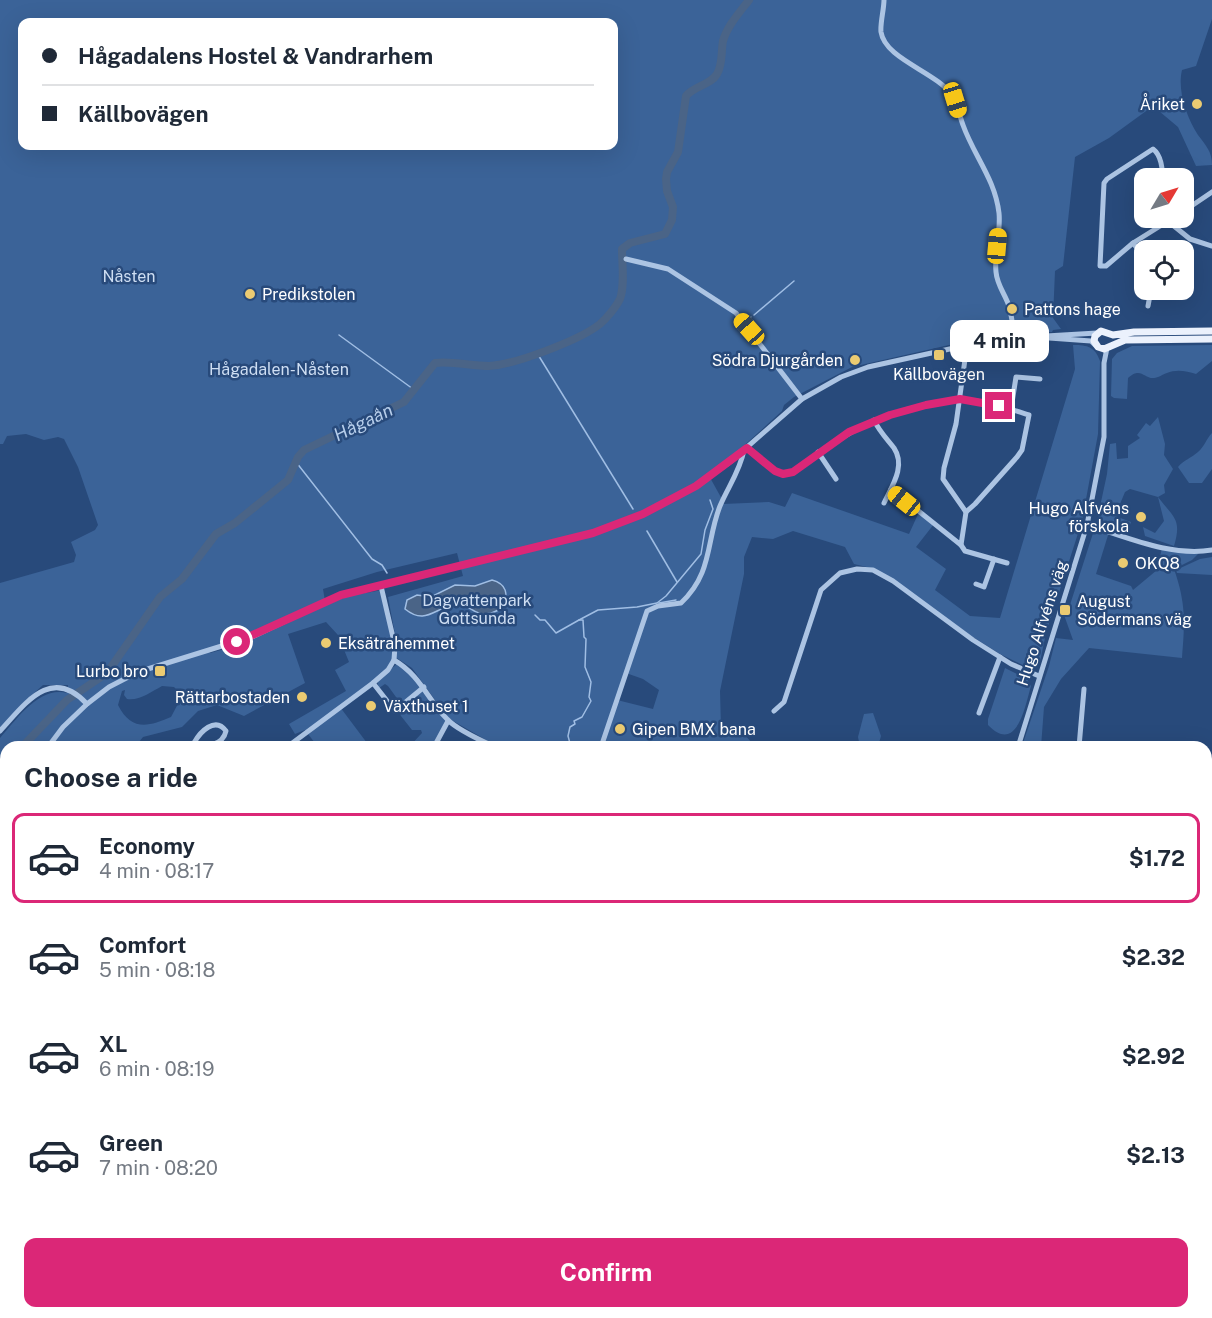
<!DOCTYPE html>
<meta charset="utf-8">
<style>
body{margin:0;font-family:"Public Sans",sans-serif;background:#f6f6f7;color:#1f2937;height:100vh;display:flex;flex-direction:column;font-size:22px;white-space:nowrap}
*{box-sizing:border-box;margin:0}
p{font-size:20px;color:#747a83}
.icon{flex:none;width:33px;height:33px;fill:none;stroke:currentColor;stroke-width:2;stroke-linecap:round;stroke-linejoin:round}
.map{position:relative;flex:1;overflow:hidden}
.drawer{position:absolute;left:0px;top:741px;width:1212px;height:578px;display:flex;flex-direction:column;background:#fff;border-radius:18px 18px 0 0;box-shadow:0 6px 24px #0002}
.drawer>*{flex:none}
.top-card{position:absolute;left:18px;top:18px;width:600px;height:132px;border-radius:12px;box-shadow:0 6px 24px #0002;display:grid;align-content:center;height:132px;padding:0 24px;background:#fff}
.needle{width:39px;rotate:52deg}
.tools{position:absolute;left:1134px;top:168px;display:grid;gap:12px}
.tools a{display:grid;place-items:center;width:60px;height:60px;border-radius:12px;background:#fff;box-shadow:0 6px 24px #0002;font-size:30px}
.end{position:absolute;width:27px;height:27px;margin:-14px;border:8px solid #db2777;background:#fff;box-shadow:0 0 0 3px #fff}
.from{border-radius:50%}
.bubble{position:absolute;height:42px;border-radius:12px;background:#fff;box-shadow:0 6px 24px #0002;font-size:20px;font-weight:700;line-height:42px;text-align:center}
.car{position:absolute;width:18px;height:36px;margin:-18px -9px;border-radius:8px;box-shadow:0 0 4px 2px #0007;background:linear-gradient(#f5c518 24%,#345 0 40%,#f5c518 0 76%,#345 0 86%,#f5c518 0)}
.top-card b{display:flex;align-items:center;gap:21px;height:57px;font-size:22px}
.top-card b+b{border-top:2px solid #e0e1e3}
.top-card i{width:15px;height:15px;background:#1f2937}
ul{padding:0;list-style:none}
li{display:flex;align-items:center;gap:18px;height:90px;margin:0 12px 9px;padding:0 12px;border:3px solid transparent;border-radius:12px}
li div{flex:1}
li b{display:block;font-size:22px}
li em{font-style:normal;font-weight:700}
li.current{border-color:#db2777}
li>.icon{width:54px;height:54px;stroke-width:1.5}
h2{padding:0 24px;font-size:27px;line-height:72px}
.button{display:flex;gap:12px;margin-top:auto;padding:12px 24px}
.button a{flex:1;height:69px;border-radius:12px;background:#db2777;color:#fff;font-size:24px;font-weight:700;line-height:69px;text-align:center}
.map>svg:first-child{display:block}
</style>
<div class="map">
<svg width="1212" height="1318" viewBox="0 0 1212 1318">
<rect width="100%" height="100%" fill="#284a7b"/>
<g fill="#3b6398" fill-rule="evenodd">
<path d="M0 0H1212V19L1196 66 1182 70C1177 91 1187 118 1198 135 1206 146 1212 151 1212 165L1196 166 1178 127 1153 106 1109 138 1075 157 1063 266 1055 271 1053 318 1061 329 1053 330 1052 332 1002 333 852 367 794 397 784 405 782 411 737 452 708 474 723 501V504L769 502 785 507 792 493 909 534 919 512 934 524 916 547 946 569 935 590 970 616 1000 618 1075 369 1073 345C1088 345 1095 347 1100 361L1098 434 1082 521 1046 633 1040 662 1037 667 1031 669 1000 654 973 637 875 569 854 564 845 547 793 531 773 539 752 537 744 557V574L720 691 721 728 727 734 743 733 753 744V747H733L713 741 711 747H501L493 744 448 718 412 668 395 657 388 670 340 707 370 747H318L305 730 295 734 289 724 346 691 335 670 349 662 338 635 326 622 288 634 305 683 244 716 217 705 198 711 182 727 143 737 135 747H6V845L0 844V738C17 719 39 686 67 693L68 685H43L22 704 0 729V583L74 562 76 555 71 542 95 530 98 525 78 467 64 439 58 437 44 440 26 434 7 436 3 444H0ZM22 22H614V146H22ZM457 553 463 576 388 597 395 634 382 590C368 593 354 594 341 599 297 617 257 641 210 653L207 649 241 639 325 601 323 589 377 572ZM626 673 643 679 659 690 653 709 617 700ZM162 686 174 687 180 693V700L171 717C148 727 131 731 118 705L122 691 125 690 124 695 127 699C139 701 151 692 162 686Z"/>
<path d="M1212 345V361L1196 374C1187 371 1176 369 1167 373 1163 374 1158 378 1154 378 1144 379 1141 366 1128 378L1127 399 1114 398 1111 396 1112 359 1117 353 1132 346Z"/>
<path d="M1158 417 1165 444 1164 455 1173 469 1164 485 1165 493 1158 497C1174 518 1182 519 1174 546L1145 536 1143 527 1155 533 1164 521 1158 497 1130 489 1125 492 1115 516 1131 522 1128 531C1118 528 1103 526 1098 516L1107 474 1110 444 1116 443 1117 459 1128 458V446L1140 438 1137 435 1146 423 1150 426Z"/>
<path d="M1212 433V469L1202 483H1189L1178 467C1184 460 1191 458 1198 452 1205 446 1206 439 1212 433Z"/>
<path d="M1095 527 1109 532 1096 574 1131 586 1133 590 1157 570 1162 548 1200 552 1192 560 1174 569C1186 603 1185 623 1182 658L1089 648 1061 679 1044 707 1041 747 1022 746 1049 666 1056 638 1073 640 1064 615 1069 608Z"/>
<polygon points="1212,557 1212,575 1177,573 1176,570 1200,559"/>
<polygon points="398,663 407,669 448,721 434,747 409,747 422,733 421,730 412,730 401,716 400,714 404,708 388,686 385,684 379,688 377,681"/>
<path d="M1005 668 1027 679 1031 686C1025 706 1017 755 988 725V719Z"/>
<polygon points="873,713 881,736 879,743 860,747 858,737 864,714"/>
<polygon points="6,863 6,980 2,959 0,959 0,865"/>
<polygon points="1206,1266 1212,1267 1212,1318 1130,1318 1133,1313 1206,1312"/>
<polygon points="114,1313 516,1312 516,1313 515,1318 113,1318 116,1315"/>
</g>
<path fill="#4a6487" stroke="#a0bee4" stroke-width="1.5" d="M492 580C507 584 508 594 504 607 474 625 476 603 455 605 435 607 426 626 405 609L407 600 417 595 431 597 455 585 475 586Z"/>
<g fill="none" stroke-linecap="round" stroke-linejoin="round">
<g stroke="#a0bee4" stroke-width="1.5">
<polyline points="754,315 794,281"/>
<polyline points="746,321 751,317"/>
<polyline points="339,335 413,389"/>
<polyline points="537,353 633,509"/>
<polyline points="296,462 372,559 382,565 387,573"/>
<polyline points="647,531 677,582"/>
<polyline points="505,601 512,604"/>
<polyline points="659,603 676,600"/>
<polyline points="535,615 540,620 545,620 556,633 579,620 583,620 584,637 586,639 585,667 591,682 589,697 591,701 582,717 574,721 575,724 570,727 568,736 571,747"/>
<polyline points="579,620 598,610 637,607 657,603 666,596 701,554 705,530 713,509 710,500"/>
</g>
<g stroke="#4a6487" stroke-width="8">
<path d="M22 747 67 700 107 673 160 597 182 579 216 534 235 523 288 480 298 457 304 450 404 402 435 363C453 361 471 366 489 366 514 365 580 340 600 324 607 318 616 307 620 299 625 285 622 264 622 249L630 243 665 234 672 220 673 207 667 191 666 179 667 172 678 152 686 96C694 86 711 85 717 74 723 64 721 51 723 41 727 26 740 12 749 0"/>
<polyline points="0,769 6,763"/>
</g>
<g stroke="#acc4e3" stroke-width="5">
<path d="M884 0C884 9 880 24 881 32 885 59 936 72 952 95 958 103 959 115 963 125 974 156 995 179 999 213 1001 232 994 253 996 272 997 285 1005 294 1009 306 1012 316 1013 327 1014 338"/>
<path d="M1162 178C1163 169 1161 155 1153 149L1107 179 1104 183 1100 266H1106L1133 243 1173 218"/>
<polyline points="1184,211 1212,192"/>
<polyline points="1164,218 1190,239 1212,246"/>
<polyline points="1133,243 1144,257"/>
<polyline points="626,259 668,269 736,313 802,399"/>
<polyline points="1148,306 1151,290"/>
<polyline points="1049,338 1091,341 1095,345"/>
<polyline points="1011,409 1016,377 1040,379"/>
<path d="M874 420C879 431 887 439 894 448 906 466 892 486 884 503"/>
<path d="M747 448 775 471 783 474 793 472C838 437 876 414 934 404 942 402 952 399 961 400 984 400 1007 408 1029 415L1022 450 1017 457 975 504 966 512 961 545 891 489"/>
<polyline points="818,452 836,479"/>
<polyline points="966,512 943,479 944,468 956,424 967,345"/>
<path d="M1087 525C1127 537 1170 557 1212 550"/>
<polyline points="961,545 965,551 1007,563"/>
<polyline points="976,584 984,587 994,559"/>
<path d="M381 586 395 646 394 660C421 676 427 699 447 719 455 728 484 742 495 747"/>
<polyline points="373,683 395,711 424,687"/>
<polyline points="774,711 784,702 821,590 840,573 857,569 873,570 893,581 973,640 1011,664 1039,676"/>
<polyline points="979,713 1000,657"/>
<path d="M0 731C25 704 51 665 87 704"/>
<polyline points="48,747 63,727 87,704 109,687 138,672 254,636 341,595 593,533 643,514 696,486 730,462 802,399 841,377 868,367 995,339 1097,333"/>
<path d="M178 747 194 743C205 749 223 745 226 731 215 716 200 732 194 743"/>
<polyline points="287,747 373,683 388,670 394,660"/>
<polyline points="434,747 448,721"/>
<path d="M601 747 647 611 658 606 681 603C713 573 706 541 720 506 728 487 740 471 744 450"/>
<polyline points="1018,747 1087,525 1104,437 1104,363 1107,348"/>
<polyline points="1079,747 1084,689"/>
<polyline points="1206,911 1208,890 1212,890"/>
<polyline points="0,918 6,887"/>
<polyline points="1206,931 1212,931"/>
<polyline points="0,982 6,1006"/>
<polyline points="1206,1095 1212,1103"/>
<polyline points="1206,1140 1212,1148"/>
<polyline points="0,1167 6,1180"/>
<polyline points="0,1229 6,1196"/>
<polyline points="0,1311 11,1317"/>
<polyline points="654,1318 657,1312"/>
<polyline points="1128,1318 1131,1312"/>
</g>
<polyline stroke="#ebf1fc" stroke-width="7" points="1212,331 1134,332 1113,335 1101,331 1095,336 1094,341 1098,347 1104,349 1125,340 1212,339"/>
</g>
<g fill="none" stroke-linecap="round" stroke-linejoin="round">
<polyline stroke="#db2777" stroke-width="8" points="237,642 341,595 593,533 643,514 696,486 747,448 775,471 783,474 793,472 849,432 890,415 926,405 960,399 999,406"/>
</g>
<g fill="#ebcb72" stroke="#284a7b" stroke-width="2">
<circle cx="1197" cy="104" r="6"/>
<circle cx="250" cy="294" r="6"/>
<circle cx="1012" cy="309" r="6"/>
<rect x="933" y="349" width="12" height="12" rx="3"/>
<circle cx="855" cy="360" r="6"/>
<circle cx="1141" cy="517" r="6"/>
<circle cx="1123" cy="563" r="6"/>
<rect x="1059" y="604" width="12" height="12" rx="3"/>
<circle cx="326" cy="643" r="6"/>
<rect x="154" y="665" width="12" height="12" rx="3"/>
<circle cx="302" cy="697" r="6"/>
<circle cx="371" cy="706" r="6"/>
<circle cx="620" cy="729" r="6"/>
</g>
<g text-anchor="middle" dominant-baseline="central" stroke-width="5" stroke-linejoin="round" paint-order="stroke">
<g font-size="16" fill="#fff" stroke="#284a7b" text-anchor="start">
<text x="1185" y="104" text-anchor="end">Åriket</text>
<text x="262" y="294">Predikstolen</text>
<text x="1024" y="309">Pattons hage</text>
<text x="843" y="360" text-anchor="end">Södra Djurgården</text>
<text x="939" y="374" text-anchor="middle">Källbovägen</text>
<text x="1129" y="508" text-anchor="end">Hugo Alfvéns<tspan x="1129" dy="18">förskola</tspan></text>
<text x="1135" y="563">OKQ8</text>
<text x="1077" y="601">August<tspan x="1077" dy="18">Södermans väg</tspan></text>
<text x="338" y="643">Eksätrahemmet</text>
<text x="148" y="671" text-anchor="end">Lurbo bro</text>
<text x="290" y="697" text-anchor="end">Rättarbostaden</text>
<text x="383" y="706">Växthuset 1</text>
<text x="632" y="729">Gipen BMX bana</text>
</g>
<g font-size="16" fill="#cedef3" stroke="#284a7b">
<text x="129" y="276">Nåsten</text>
<text x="279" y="369">Hågadalen-Nåsten</text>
<text x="477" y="600">Dagvattenpark<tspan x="477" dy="18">Gottsunda</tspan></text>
</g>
<g font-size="16" fill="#fff" stroke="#284a7b">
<text transform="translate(1042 623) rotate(-72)">Hugo Alfvéns väg</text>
</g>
<g font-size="18" font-style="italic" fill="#b7ceeb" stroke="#284a7b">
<text transform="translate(363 422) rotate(-26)">Hågaån</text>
</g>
</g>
</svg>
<div class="tools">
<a><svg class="needle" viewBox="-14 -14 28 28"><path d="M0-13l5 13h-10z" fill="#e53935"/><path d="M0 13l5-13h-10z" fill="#747a83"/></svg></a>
<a><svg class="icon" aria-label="locate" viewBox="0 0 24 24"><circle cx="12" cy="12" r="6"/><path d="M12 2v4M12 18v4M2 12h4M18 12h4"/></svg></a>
</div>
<i class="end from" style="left:237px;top:642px"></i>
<i class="end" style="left:999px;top:406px"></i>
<div class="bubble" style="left:950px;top:320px;width:99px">4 min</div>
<i class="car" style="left:955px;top:100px;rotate:163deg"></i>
<i class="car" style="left:997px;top:246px;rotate:5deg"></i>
<i class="car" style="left:749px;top:329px;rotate:318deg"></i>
<i class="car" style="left:904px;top:501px;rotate:309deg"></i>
<div class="top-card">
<b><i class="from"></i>Hågadalens Hostel &amp; Vandrarhem</b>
<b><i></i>Källbovägen</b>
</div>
<section class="drawer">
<h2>Choose a ride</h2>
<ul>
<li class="current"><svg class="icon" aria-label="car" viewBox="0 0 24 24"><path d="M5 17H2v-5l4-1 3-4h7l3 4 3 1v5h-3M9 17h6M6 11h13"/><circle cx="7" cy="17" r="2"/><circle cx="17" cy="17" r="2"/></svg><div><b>Economy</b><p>4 min · 08:17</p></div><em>$1.72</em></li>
<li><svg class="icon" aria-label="car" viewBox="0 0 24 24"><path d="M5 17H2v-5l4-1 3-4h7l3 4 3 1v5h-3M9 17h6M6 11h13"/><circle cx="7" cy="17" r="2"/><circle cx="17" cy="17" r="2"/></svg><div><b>Comfort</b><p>5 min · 08:18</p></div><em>$2.32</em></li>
<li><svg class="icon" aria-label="car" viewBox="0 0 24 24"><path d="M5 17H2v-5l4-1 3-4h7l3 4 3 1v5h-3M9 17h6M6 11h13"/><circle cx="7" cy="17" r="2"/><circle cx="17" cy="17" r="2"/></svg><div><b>XL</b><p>6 min · 08:19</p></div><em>$2.92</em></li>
<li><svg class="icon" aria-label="car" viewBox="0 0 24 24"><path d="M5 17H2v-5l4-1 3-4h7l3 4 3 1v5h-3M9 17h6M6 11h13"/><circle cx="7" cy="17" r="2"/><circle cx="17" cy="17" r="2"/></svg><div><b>Green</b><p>7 min · 08:20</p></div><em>$2.13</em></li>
</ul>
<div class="button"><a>Confirm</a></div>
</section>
</div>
